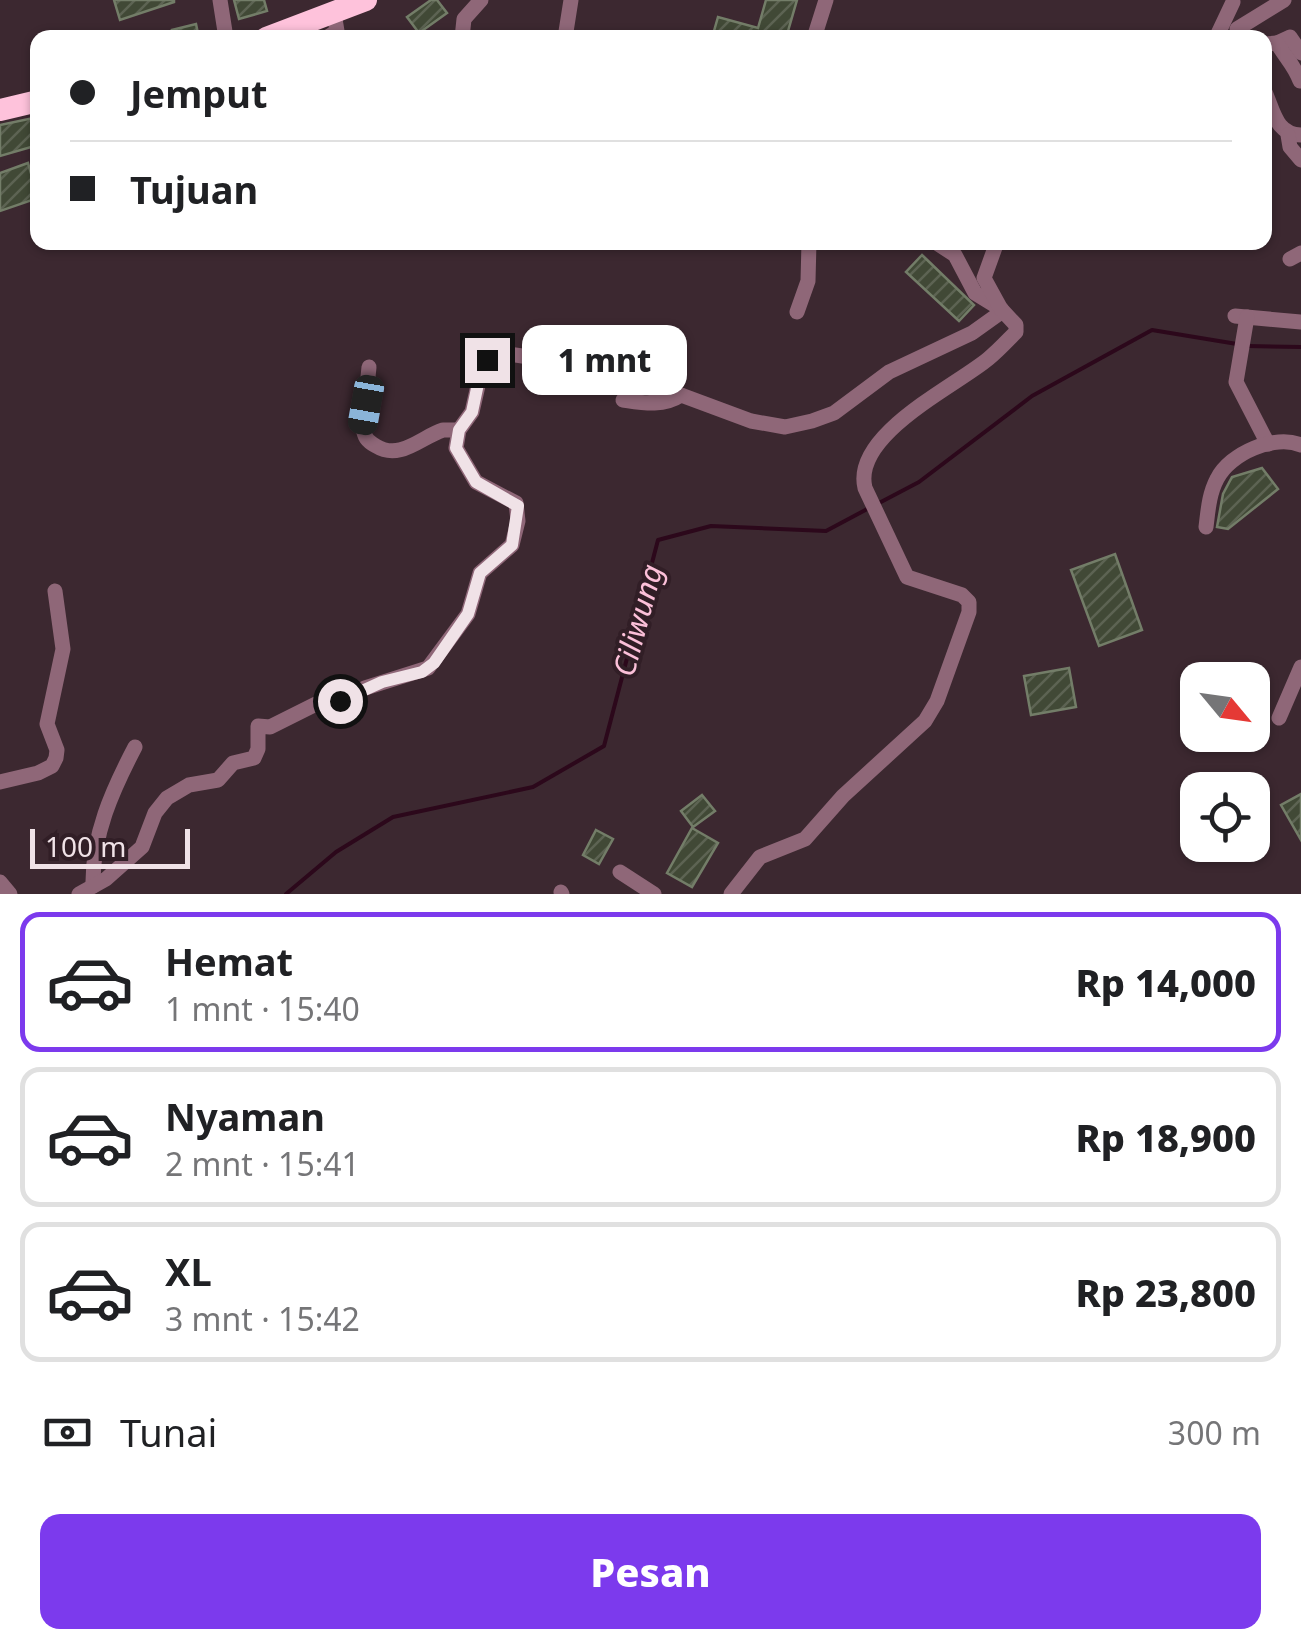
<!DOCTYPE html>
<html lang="id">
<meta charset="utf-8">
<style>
body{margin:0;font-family:"Noto Sans",sans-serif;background:#f6f6f6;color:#202124;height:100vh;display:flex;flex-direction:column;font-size:38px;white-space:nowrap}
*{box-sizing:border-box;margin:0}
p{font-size:32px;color:#757577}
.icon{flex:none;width:55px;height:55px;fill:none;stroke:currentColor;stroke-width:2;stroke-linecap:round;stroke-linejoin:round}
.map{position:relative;height:894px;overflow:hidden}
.drawer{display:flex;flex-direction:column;background:#fff;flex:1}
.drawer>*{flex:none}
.banner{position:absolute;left:30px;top:30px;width:1242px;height:220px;border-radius:20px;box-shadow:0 2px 8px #0004;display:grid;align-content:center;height:220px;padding:0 40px;background:#fff}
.needle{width:65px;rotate:119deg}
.buttons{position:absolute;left:1180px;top:662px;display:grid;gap:20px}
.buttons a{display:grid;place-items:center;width:90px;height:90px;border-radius:20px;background:#fff;box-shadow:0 2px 8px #0004;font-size:50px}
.scale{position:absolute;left:30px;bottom:25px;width:160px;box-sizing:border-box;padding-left:10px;border:5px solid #f0e2e7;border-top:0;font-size:28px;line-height:35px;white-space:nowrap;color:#f0e2e7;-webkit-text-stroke:8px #311e26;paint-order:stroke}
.end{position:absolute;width:45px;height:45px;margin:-22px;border:12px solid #f0e2e7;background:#111;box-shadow:0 0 0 5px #111}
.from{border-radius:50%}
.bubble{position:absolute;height:70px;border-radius:20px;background:#fff;box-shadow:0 2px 8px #0004;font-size:32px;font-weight:800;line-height:70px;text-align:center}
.car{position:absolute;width:30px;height:60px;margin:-30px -15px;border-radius:12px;box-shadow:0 0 8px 2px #0007;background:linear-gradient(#222 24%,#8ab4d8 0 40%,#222 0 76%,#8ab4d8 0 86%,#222 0)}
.banner b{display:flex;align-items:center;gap:35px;height:95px;font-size:38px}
.banner b+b{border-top:2px solid #e0e0e0}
.banner i{width:25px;height:25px;background:#202124}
ul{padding:18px 0 0;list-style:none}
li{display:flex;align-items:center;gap:30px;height:140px;margin:0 20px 15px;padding:0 20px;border:5px solid #e0e0e0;border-radius:20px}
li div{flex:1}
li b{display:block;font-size:38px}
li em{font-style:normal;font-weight:800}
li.on{border-color:#7c3aed}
li>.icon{width:90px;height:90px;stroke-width:1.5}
.pay{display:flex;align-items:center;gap:25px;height:110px;padding:0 40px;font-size:38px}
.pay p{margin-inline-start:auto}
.action{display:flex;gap:20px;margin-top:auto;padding:20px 40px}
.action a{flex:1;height:115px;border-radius:20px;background:#7c3aed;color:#fff;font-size:40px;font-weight:800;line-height:115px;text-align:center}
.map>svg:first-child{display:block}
</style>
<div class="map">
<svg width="1301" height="894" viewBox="0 0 1301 894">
<defs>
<pattern id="building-hatch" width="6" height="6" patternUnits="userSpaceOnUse" patternTransform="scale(2.5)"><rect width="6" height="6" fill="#414936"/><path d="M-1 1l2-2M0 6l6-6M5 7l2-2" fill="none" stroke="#5d6353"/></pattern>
</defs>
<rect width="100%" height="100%" fill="#3c2830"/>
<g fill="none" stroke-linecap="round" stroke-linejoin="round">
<g stroke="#2c081b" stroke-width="4">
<polyline points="1247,346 1301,347"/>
<polyline points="879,503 919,482 1032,396 1152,330 1237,344"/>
<polyline points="286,894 336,852 393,817 533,787 604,746 658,540 711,526 826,531 871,507"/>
</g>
</g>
<g fill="url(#building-hatch)" stroke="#737d68" stroke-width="2.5">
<polygon points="114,0 174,0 174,2 120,20"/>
<polygon points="234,0 264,0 267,11 239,19"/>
<polygon points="431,0 437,0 447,13 419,33 407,17"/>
<polygon points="766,0 797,0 786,38 712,38 718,17 758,28"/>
<polygon points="196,24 199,38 174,38 172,30"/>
<polygon points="38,117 38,145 0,156 0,125"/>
<polygon points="28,163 38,198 0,211 0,173"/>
<polygon points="922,255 974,305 959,321 906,272"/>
<polygon points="1262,468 1278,489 1228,529 1217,527 1223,494 1232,477"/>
<polygon points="1115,554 1142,630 1099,646 1071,570"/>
<polygon points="1069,668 1076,707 1031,715 1024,676"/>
<polygon points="1301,794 1301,840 1281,805"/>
<polygon points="702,795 715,811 693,827 681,811"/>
<polygon points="692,828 718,843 692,887 667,873"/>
<polygon points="596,830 613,839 599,864 583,855"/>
</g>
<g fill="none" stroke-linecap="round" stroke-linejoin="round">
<g stroke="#8f6778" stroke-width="15">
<polyline points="220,0 226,38"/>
<polyline points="1237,29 1284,0"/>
<polyline points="326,38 337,31 334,13"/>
<polyline points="462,38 464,19 481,0"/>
<polyline points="565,38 571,0"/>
<polyline points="814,38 826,0"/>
<polyline points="1216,38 1233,2"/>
<polyline points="1277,43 1290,37 1301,53"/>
<path d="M1265 44 1277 43C1285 57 1295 66 1300 81"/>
<path d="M1265 92C1274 112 1276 134 1301 135"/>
<polyline points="1288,135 1290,147 1301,160"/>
<polyline points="1290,259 1301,253"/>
<polyline points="797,312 808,281 809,242"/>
<polyline points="1235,316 1301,322"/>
<polyline points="1247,317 1236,382 1268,444"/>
<path d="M369 367 363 427C364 437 367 441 376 446 400 461 421 437 443 430 444 430 457 430 459 430"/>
<path d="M623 400C643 403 663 407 681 395"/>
<path d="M1206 527C1208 511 1209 494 1217 479 1230 453 1275 434 1301 445"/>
<polyline points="1279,718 1301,667"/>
<polyline points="0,782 38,773 52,766 56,758 57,750 47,724 63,649 55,591"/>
<polyline points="620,872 654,894"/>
<polyline points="0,882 10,894"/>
<path d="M93 886C92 835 112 791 135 747"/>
<polyline points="561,892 562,894"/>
<polyline points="79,894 106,879 142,847 155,813 167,798 189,785 218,780 233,763 254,758 258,749 258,726 270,727 316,704 340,701 365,688 428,668 468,614 480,573 512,545 518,521 516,503 476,482 456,448 459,430 472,412 482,368 487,360 508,354 529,357 576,373 681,395 751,421 785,427 812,421 834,413 889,372 972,333 1000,313 1001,309 975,293 955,255 935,242"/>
<path d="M731 894 760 857 805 839 843 796 925 721 937 701 969 612V602L962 595 907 577 865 488C852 435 954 387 988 359 998 351 1007 341 1016 332V325L1001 309 984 278 997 242"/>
</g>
<g stroke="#fec2db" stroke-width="22">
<polyline points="266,38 366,0"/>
<polyline points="0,110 38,101"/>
</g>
</g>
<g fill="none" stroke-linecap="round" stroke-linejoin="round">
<polyline stroke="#f0e2e7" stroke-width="12" points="340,701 382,682 422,672 434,663 468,614 480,573 512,545 518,506 476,482 456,448 459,430 472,412 479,379 487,360"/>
</g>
<g text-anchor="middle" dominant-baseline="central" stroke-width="8" stroke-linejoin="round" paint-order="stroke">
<g font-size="30" font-style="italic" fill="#fcc0d9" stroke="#311e26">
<text transform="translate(637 620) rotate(-75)">Ciliwung</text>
</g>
</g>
</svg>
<div class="buttons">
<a><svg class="needle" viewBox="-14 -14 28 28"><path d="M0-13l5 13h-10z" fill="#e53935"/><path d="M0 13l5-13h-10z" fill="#757577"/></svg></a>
<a><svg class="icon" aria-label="locate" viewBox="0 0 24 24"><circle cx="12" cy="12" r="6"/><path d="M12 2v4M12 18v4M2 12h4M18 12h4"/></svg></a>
</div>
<div class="scale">100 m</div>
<i class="end from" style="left:340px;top:701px"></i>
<i class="end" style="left:487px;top:360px"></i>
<div class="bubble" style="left:522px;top:325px;width:165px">1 mnt</div>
<i class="car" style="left:366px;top:405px;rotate:190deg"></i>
<div class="banner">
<b><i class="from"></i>Jemput</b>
<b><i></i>Tujuan</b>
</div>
</div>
<section class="drawer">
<ul>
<li class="on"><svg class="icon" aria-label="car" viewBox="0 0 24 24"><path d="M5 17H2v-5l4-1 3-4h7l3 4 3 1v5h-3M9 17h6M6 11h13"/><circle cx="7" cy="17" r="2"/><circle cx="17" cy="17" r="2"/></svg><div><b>Hemat</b><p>1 mnt · 15:40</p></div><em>Rp 14,000</em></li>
<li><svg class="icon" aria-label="car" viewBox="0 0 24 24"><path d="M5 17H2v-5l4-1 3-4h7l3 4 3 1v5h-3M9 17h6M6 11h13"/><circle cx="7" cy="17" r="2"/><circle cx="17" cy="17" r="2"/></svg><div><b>Nyaman</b><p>2 mnt · 15:41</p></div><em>Rp 18,900</em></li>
<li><svg class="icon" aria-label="car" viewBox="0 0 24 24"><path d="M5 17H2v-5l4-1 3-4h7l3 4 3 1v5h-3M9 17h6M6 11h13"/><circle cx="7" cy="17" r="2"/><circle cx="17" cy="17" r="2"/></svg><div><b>XL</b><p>3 mnt · 15:42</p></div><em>Rp 23,800</em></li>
</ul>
<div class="pay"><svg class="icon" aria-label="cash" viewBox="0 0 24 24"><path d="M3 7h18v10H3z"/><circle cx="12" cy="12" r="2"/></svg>Tunai<p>300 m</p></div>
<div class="action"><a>Pesan</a></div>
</section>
